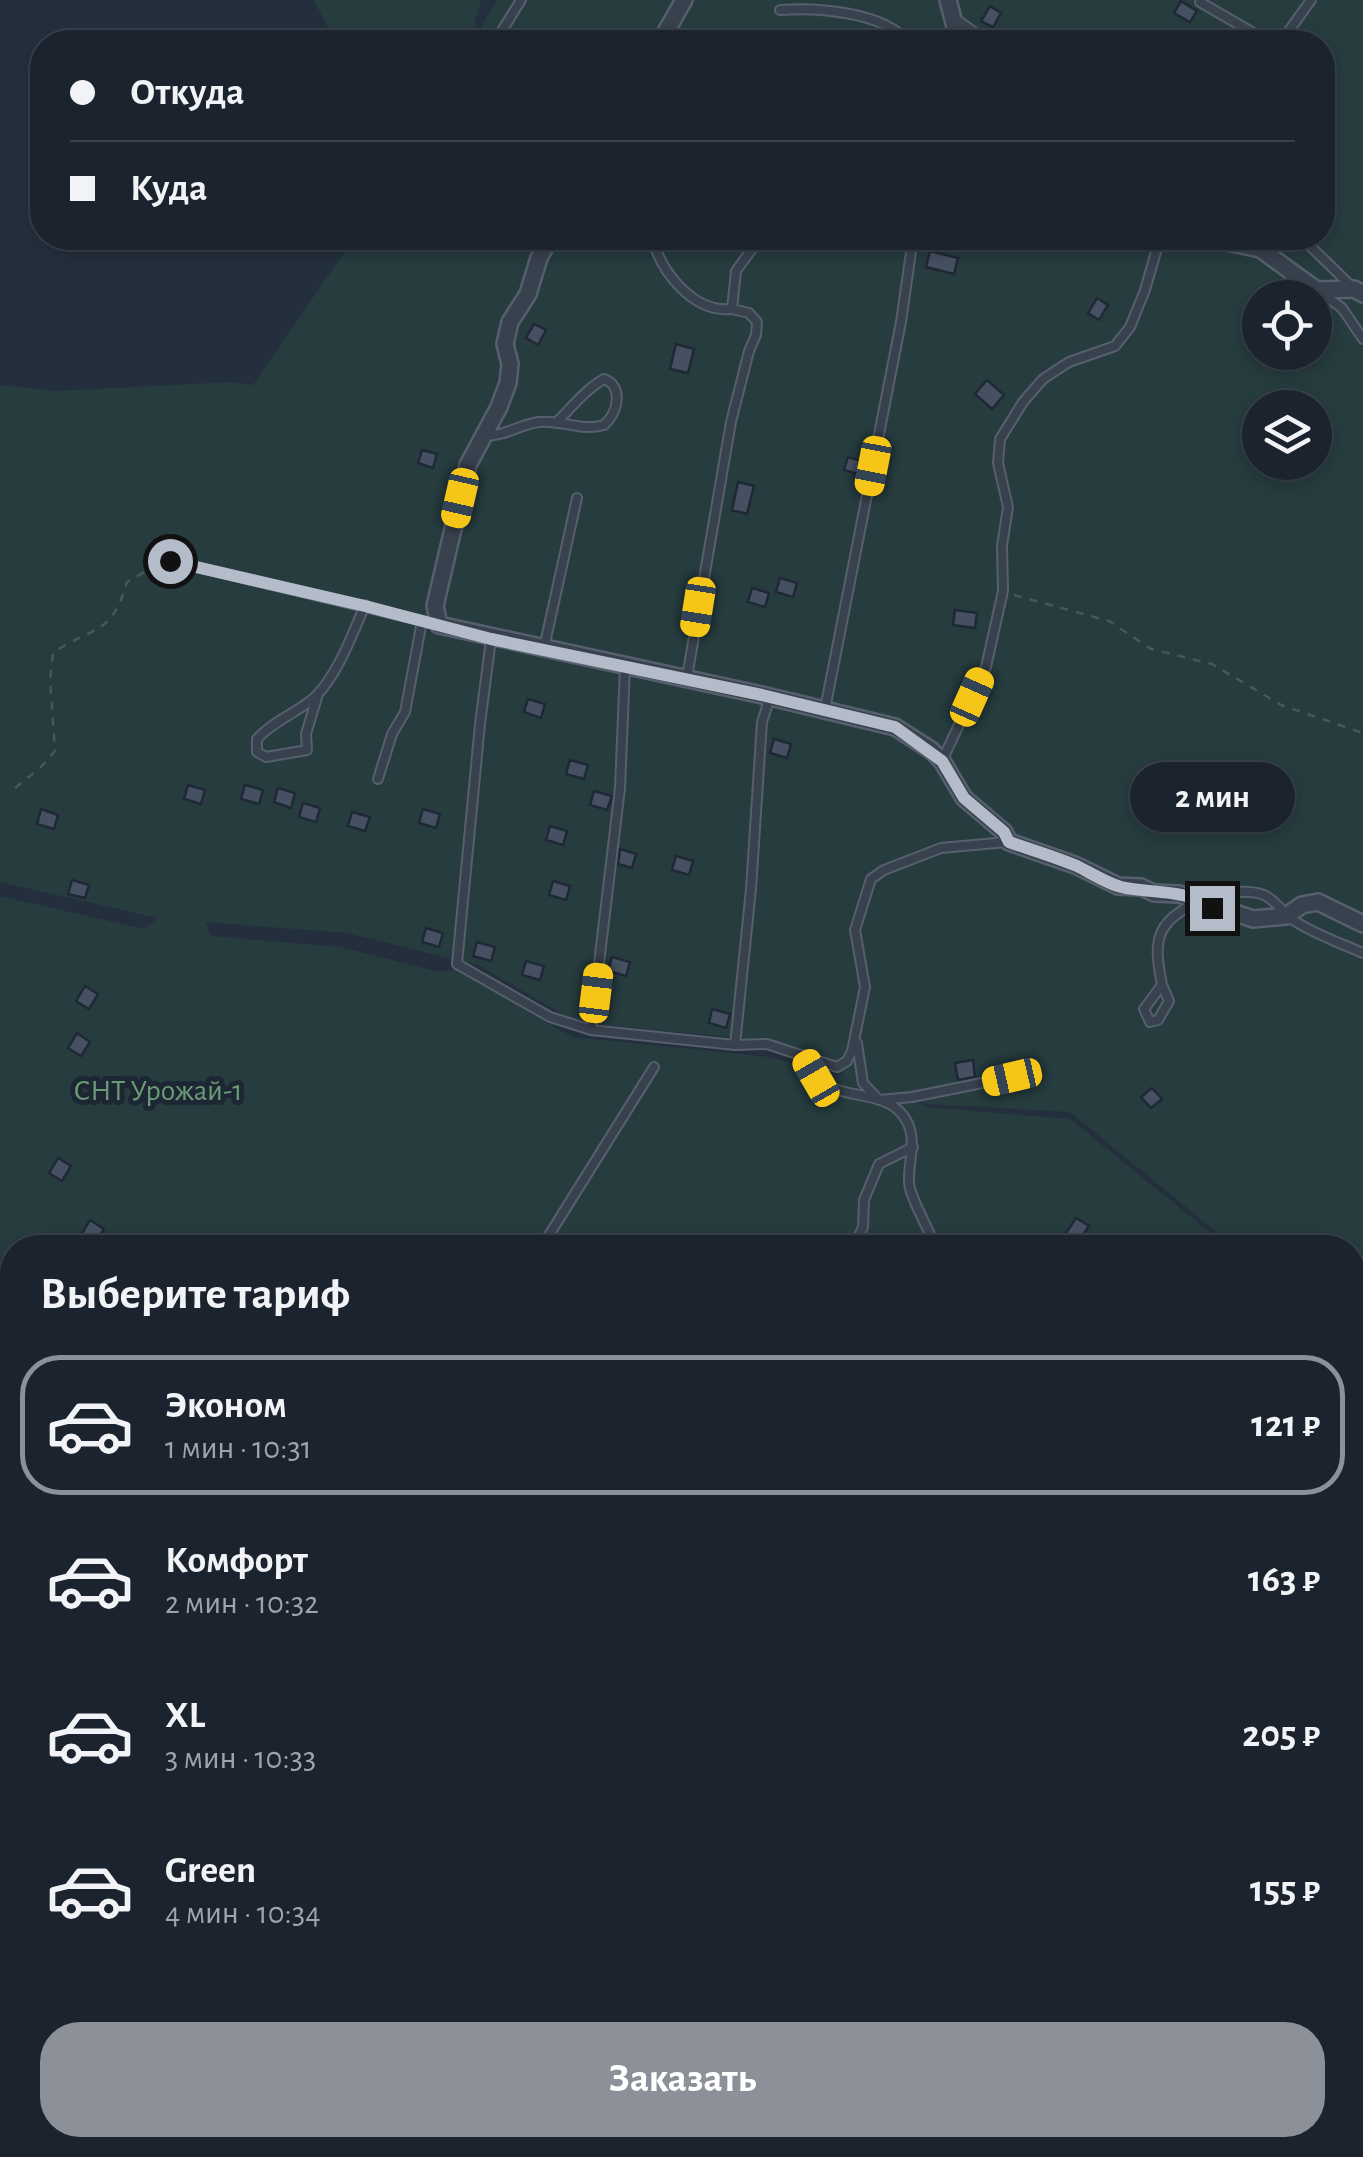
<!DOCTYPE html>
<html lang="ru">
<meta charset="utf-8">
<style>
body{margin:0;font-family:"Alegreya Sans",sans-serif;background:#282f3a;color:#f1f3f6;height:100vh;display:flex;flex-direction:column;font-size:38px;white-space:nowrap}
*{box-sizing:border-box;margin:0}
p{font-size:32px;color:#a0a4aa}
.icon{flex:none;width:55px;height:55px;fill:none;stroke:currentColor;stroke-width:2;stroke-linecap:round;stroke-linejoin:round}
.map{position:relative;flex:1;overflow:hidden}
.drawer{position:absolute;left:0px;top:1235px;width:1365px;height:922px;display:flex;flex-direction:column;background:#1b232e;border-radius:40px 40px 0 0;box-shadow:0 5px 15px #0003,0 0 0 2px #39404a}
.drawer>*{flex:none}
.hud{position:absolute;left:30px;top:30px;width:1305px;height:220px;border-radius:40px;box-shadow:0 5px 15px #0003,0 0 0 2px #39404a;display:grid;align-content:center;height:220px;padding:0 40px;background:#1b232e}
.tools{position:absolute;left:1242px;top:280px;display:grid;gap:20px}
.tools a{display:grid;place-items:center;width:90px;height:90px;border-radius:50%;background:#1b232e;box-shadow:0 5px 15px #0003,0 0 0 2px #39404a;font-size:50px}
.end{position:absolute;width:45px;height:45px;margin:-22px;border:12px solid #b4bcc9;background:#111;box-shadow:0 0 0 5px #111}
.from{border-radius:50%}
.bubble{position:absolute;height:70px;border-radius:35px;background:#1b232e;box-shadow:0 5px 15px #0003,0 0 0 2px #39404a;font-size:32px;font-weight:700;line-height:70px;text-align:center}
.car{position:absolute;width:30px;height:60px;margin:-30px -15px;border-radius:12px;box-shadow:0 0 8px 2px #0007;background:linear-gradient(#f5c518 24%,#345 0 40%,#f5c518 0 76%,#345 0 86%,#f5c518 0)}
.hud b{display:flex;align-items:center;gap:35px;height:95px;font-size:38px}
.hud b+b{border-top:2px solid #39404a}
.hud i{width:25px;height:25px;background:#f1f3f6}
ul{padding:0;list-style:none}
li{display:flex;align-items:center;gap:30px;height:140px;margin:0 20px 15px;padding:0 20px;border:5px solid transparent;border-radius:40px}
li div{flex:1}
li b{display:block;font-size:38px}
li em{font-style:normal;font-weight:700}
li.on{border-color:#8c9099}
li>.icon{width:90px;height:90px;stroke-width:1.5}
h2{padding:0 40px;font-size:45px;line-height:120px}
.primary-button{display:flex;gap:20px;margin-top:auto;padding:20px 40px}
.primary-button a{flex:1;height:115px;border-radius:40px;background:#8c9099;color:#fff;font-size:40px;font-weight:700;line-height:115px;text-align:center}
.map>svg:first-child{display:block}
</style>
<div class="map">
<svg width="1363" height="2157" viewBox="0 0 1363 2157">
<rect width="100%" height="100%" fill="#242f3e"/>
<g fill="#263c3f" fill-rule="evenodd">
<path d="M314 0H481L475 21 478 31 497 0H1363V2157H470L449 2145H1352V1248L1235 1247 1070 1112 927 1104 904 1095 927 1107 1070 1119 1228 1247 12 1248V1890L0 1883V896L144 929 158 918 0 882V385L56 391 232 382 253 385 354 238H1322V42H335ZM1260 298H1315V352H1260ZM1260 408H1315V462H1260ZM206 922 347 933 480 966 576 1022 769 1041 844 1073 838 1076 769 1057 572 1037 518 1006 488 974 457 969 439 972 341 947 211 936Z"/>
<polygon points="0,1915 12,1922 12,2145 396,2145 416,2157 0,2157"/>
</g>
<g fill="#455162" stroke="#1f2835" stroke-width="2.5">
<polygon points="1181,1 1197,11 1190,22 1174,13"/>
<polygon points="990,6 1001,13 993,27 981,21"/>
<polygon points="930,251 958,258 954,274 926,267"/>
<polygon points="1097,298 1108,305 1099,320 1088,313"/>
<polygon points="534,324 546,330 538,345 526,338"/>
<polygon points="676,344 694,349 688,373 670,369"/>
<polygon points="987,380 1004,395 992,409 975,394"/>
<polygon points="422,450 437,454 433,468 418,463"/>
<polygon points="848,457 862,461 858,474 844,470"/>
<polygon points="738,482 754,486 747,514 732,510"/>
<polygon points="780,578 797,583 793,597 776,592"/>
<polygon points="752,588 769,593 765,607 748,602"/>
<polygon points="955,610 977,613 975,628 953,625"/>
<polygon points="528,699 545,704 541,718 524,712"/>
<polygon points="774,739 791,744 787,758 770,753"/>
<polygon points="570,760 588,765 584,779 566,774"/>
<polygon points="188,785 205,790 201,804 184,799"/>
<polygon points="245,785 263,790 259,804 241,799"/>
<polygon points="278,788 295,793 291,808 274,802"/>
<polygon points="594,791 612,796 607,810 590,805"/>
<polygon points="303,803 320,808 316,822 299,817"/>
<polygon points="41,809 58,815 54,829 37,824"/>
<polygon points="423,809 440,814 436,828 419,823"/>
<polygon points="352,812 370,817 365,831 348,826"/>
<polygon points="550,826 567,831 563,845 546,840"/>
<polygon points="620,849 636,854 632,868 618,864"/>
<polygon points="676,856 693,861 689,875 672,870"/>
<polygon points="72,880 89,885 85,898 68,894"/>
<polygon points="553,881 570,886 566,900 549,895"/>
<polygon points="426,928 443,933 439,947 422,942"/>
<polygon points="477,942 495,947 491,961 473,956"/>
<polygon points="612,957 630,962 626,976 608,971"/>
<polygon points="526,961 544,966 540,980 522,975"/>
<polygon points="85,986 98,994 89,1009 76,1001"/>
<polygon points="712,1009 730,1014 726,1028 709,1023"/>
<polygon points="77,1033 90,1042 81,1056 68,1048"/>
<polygon points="973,1060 975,1077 958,1080 955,1063"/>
<polygon points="1152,1088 1162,1099 1151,1108 1141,1097"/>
<polygon points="58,1158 71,1166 62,1181 49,1173"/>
<polygon points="1076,1218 1089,1226 1079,1241 1066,1233"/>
<polygon points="90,1220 104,1229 94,1243 81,1235"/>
</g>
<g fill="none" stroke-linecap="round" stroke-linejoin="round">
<g stroke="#565f6c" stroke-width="12">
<g id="lane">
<polyline points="1200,2 1269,42"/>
<path d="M780 10C816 7 884 12 908 42"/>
<polyline points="956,19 988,42"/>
<polyline points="495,42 521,0"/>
<polyline points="1281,42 1311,0"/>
<path d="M652 238C661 271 692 313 732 309"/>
<polyline points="1302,238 1352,287"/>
<polyline points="1321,293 1342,308 1363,339"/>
<path d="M483 436C510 435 517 425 539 422 562 419 580 432 604 425 618 413 624 386 604 379 586 389 571 408 556 423"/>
<polyline points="156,557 439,625"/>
<polyline points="491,639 480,724 457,964 550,1017 591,1030 735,1045 767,1044 837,1067 847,1061 852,1051 865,987 855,930 871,879 884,870 941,848 1007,842"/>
<polyline points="544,648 577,498"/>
<polyline points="687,677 731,422 749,351 756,335 757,322 749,313 732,309 736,271 760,238"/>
<path d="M318 694 306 734 307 750 266 757 257 752V739C273 721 297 713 315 697 338 674 352 635 365 605"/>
<polyline points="825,709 901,322 913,238"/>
<polyline points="942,761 986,667 1003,591 1002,546 1008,507 998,463 1000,439 1023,402 1043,379 1069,362 1115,346 1130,327 1145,290 1160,238"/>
<polyline points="378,779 392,734 405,712 422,621"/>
<path d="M1162 985 1169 1001 1158 1020 1150 1022 1144 1009 1162 985C1159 968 1154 947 1162 931 1176 903 1235 884 1264 895 1277 901 1282 913 1293 920 1314 934 1340 943 1363 953"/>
<polyline points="591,1030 620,788 625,667"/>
<polyline points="857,1043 863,1083 879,1100 912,1097 1012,1077"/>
<polyline points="735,1045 751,889 762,722 770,697"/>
<path d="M803 1055C807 1062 810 1071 815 1076 837 1101 880 1089 901 1113 920 1134 908 1159 909 1182 909 1195 927 1226 933 1241L930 1248"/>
<polyline points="541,1248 654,1067"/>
<polyline points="853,1248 863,1227 864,1200 879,1164 913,1147"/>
<polyline points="1352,1350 1363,1345"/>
<polyline points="1352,1424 1363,1433"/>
<polyline points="1352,1576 1363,1573"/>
<polyline points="0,2059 12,2036"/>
<polyline points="109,2157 116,2145"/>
<polyline points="270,2157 277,2145"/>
</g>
</g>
<g stroke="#565f6c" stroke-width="20">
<g id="street">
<polyline points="948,0 959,42"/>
<polyline points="660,42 684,0"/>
<polyline points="550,238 539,258 528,294 510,322 505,344 510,364 508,383 499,407 468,465 435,606 439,625 762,695 895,727 931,750 942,761 964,798 1004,832 1009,842 1075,865 1118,886 1141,887 1154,893 1179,894 1253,919 1286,916 1302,905 1318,902 1363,924"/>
<polyline points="1209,238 1260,249 1317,290 1354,289 1363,294"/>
</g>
</g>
<g stroke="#44595c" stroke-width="2.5" stroke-dasharray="8 8" stroke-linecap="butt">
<polyline points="1014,595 1109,621 1151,649 1212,664 1281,705 1363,733"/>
<path d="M15 788 41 767 55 751 50 680 53 653C94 625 111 637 127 582L150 569"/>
</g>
<use href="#lane" stroke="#38414e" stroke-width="8"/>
<use href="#street" stroke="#38414e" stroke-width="15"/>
</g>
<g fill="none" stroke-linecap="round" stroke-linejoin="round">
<path stroke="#b4bcc9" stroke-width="12" d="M170 561 365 606 491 639 762 695 895 727 942 761 964 798 1004 832 1009 842C1032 850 1055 857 1077 866 1091 873 1106 883 1121 887 1150 894 1185 888 1212 908"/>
</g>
<g text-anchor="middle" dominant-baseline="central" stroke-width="10" stroke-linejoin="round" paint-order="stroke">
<g font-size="30" fill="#6b9a76" stroke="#1d2633">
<text x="158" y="1091">СНТ Урожай-1</text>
</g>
</g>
</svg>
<div class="tools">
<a><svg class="icon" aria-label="locate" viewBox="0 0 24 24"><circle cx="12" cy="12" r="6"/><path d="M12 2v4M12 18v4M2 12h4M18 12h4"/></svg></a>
<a><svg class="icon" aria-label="layers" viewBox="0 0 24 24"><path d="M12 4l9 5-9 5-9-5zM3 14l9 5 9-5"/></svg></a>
</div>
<i class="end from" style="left:170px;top:561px"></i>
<i class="end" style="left:1212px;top:908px"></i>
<div class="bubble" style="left:1130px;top:762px;width:165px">2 мин</div>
<i class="car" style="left:873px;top:466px;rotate:191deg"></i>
<i class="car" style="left:460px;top:498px;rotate:193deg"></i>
<i class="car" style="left:698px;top:607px;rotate:189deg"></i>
<i class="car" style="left:972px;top:697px;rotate:24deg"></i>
<i class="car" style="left:596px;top:993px;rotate:7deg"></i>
<i class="car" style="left:1012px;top:1077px;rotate:257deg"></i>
<i class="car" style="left:816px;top:1078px;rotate:330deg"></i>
<div class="hud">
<b><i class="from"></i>Откуда</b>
<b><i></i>Куда</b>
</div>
<section class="drawer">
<h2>Выберите тариф</h2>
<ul>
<li class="on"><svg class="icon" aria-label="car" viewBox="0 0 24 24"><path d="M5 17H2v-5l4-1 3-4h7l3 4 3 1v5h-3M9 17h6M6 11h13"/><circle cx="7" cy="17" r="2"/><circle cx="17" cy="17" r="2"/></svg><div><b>Эконом</b><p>1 мин · 10:31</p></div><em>121 ₽</em></li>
<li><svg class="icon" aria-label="car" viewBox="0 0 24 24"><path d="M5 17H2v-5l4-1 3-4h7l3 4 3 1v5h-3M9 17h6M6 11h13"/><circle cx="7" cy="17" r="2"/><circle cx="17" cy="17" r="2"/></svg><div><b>Комфорт</b><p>2 мин · 10:32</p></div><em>163 ₽</em></li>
<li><svg class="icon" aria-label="car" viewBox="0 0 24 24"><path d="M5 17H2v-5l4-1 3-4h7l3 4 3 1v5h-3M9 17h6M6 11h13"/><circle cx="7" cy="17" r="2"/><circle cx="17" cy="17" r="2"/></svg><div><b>XL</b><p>3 мин · 10:33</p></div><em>205 ₽</em></li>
<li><svg class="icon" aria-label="car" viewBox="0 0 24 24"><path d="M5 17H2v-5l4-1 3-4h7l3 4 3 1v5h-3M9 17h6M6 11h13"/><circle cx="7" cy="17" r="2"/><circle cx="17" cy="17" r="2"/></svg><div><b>Green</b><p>4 мин · 10:34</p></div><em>155 ₽</em></li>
</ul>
<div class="primary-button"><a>Заказать</a></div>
</section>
</div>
